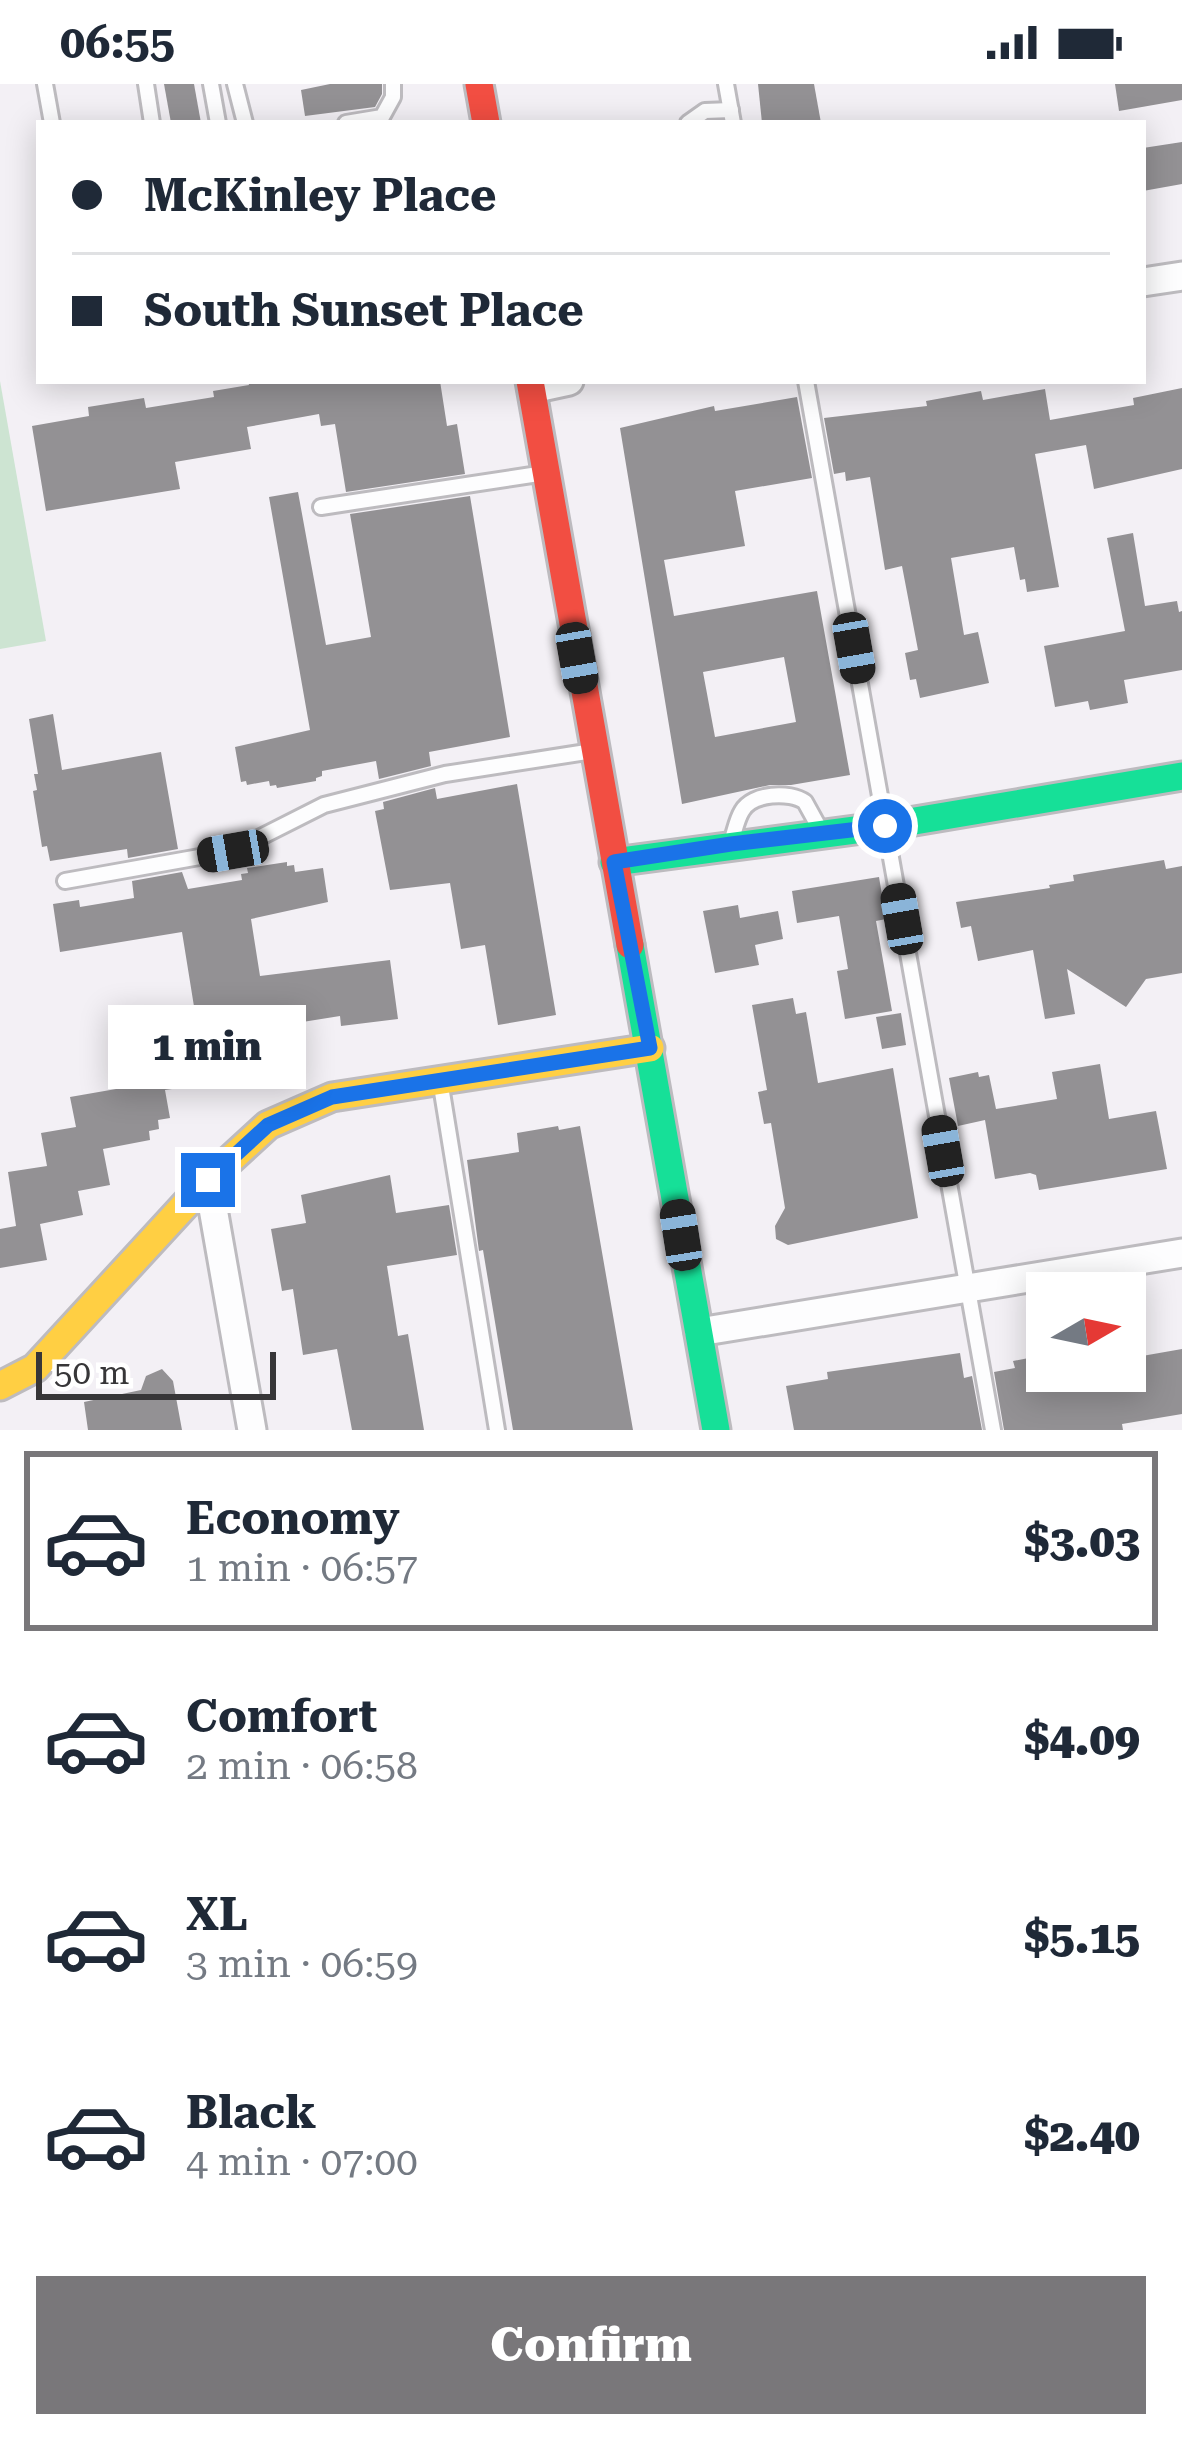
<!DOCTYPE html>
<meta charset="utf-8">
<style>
body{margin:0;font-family:"Roboto Serif",serif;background:#f6f6f7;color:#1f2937;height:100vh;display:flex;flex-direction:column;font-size:45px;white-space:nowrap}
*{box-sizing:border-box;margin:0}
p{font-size:39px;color:#747a83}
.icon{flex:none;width:66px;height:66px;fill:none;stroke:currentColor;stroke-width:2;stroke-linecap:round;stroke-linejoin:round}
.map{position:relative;height:1346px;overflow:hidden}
.drawer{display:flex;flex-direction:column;background:#fff;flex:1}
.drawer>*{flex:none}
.guide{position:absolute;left:36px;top:36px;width:1110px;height:264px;border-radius:0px;box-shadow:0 6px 30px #0003;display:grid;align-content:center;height:264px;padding:0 36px;background:#fff}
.needle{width:78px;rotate:81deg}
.fabs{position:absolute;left:1026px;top:1188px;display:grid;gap:24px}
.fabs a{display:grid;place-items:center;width:120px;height:120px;border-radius:0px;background:#fff;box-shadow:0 6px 30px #0003;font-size:60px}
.scale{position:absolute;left:36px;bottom:30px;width:240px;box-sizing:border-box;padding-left:12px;border:6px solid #373638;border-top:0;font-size:33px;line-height:42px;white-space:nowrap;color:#373638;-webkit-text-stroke:9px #fff;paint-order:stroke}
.end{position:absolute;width:54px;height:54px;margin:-27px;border:15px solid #1a73e8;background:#fff;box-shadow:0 0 0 6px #fff}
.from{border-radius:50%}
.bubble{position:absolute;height:84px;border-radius:0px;background:#fff;box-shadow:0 6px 30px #0003;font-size:39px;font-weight:800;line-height:84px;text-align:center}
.car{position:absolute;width:36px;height:72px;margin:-36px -18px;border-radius:15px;box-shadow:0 0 9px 3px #0007;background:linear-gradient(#222 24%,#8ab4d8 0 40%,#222 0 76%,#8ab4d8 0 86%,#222 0)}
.guide b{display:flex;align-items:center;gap:42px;height:114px;font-size:45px}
.guide b+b{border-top:3px solid #e0e1e3}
.guide i{width:30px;height:30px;background:#1f2937}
ul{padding:21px 0 0;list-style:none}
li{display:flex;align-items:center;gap:36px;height:180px;margin:0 24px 18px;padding:0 12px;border:6px solid transparent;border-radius:0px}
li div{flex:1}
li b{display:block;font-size:45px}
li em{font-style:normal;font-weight:800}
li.on{border-color:#79777a}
li>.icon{width:108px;height:108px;stroke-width:1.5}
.action{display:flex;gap:24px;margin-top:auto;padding:24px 36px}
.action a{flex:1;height:138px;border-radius:0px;background:#79777a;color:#fff;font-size:48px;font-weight:800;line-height:138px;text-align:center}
.status{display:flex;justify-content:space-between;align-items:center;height:84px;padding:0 60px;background:#fff;direction:ltr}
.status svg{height:33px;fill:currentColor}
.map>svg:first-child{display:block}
</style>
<div class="status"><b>06:55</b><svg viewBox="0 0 49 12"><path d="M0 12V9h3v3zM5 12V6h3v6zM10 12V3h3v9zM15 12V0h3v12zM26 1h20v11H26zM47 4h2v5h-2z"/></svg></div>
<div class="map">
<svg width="1182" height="1346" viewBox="0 0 1182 1346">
<rect width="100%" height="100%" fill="#f3f0f5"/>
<polygon fill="#cde4d2" points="0,297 46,557 0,565"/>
<g fill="#939194" fill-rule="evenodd">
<polygon points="164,0 194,0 201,39 171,39"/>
<polygon points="330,0 382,0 382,10 375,23 305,32 301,6"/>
<polygon points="758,0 814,0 821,39 762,39"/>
<polygon points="1115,0 1182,0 1182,16 1119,27"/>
<polygon points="1182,58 1182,100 1143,107 1143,64"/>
<polygon points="248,297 440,297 447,342 457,340 465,390 346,408 335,340 321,342 319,330 247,343 251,365 175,378 180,405 46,427 32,342 89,332 88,323 144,314 146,324 214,313 213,307 249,301"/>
<polygon points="1182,304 1182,385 1094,405 1086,361 1035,370 1059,503 1027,508 1025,495 1020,496 1014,463 951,474 964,551 978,548 989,599 920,614 916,595 910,596 905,569 918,566 902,482 885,486 870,393 846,397 845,388 834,390 824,334 927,322 926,317 981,307 983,316 1045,305 1050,336 1134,321 1133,314"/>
<path d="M797 313 812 394 735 407 745 462 664 476 674 532 817 507 850 691 791 701H770L682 720 620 344 714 322 715 327ZM784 573 796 638 715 653 703 588Z"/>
<polygon points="298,408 326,561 371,553 350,430 470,412 510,653 429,668 431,682 379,695 376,677 322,687 322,692 316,694 316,697 277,704 276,701 270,702 269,697 247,701 246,697 241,698 235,663 310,646 269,413"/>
<polygon points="1133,449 1145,522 1177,517 1179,528 1182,527 1182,586 1124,596 1128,619 1090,626 1088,617 1055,623 1044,562 1125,547 1107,454"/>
<polygon points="53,630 62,686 161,668 178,765 128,774 127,765 50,777 47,762 42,763 33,707 37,706 34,690 38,690 29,635"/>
<polygon points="517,700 556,931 498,941 485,861 461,865 450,799 390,806 375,727 384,725 383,718 435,704 437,715"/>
<polygon points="1164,776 1166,785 1182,782 1182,889 1146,895 1126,923 1067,885 1075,930 1045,935 1033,866 978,877 971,842 961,844 956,818 1050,804 1049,801 1074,797 1073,791"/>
<polygon points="287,778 287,782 294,781 295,788 323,784 328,818 251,835 260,892 390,876 398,935 341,942 340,932 290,940 294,962 272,966 273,976 191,991 193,1002 165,1006 170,1034 158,1036 159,1045 149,1047 150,1056 103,1065 110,1101 78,1107 83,1131 40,1140 47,1176 0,1184 0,1145 16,1142 8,1088 47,1082 41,1049 76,1043 70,1013 116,1005 112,979 141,974 137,951 197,941 182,848 60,868 53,820 79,816 80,823 134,814 132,797 182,788 188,805 242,796 241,790 248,789 247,784"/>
<polygon points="879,793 886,835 876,837 892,927 845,935 837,887 848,885 839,832 797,839 792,807"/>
<polygon points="738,821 740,834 778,827 783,855 755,861 759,881 715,889 703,827"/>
<polygon points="793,914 796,930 806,928 818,999 893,984 918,1134 788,1161 776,1155 775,1142 785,1124 771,1039 764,1040 758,1008 767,1006 752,921"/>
<polygon points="901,929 906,961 882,965 876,933"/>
<polygon points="1100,980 1109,1035 1156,1027 1167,1085 1039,1106 1036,1091 1030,1089 995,1095 985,1036 958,1042 949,994 978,988 979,993 989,991 996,1025 1057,1015 1052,988"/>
<polygon points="558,1042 559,1046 580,1042 633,1346 513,1346 483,1166 479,1167 467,1076 519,1068 517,1049"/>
<polygon points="390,1091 396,1129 449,1121 457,1171 387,1182 398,1252 408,1250 424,1346 352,1346 337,1265 303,1271 293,1205 282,1207 271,1145 306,1139 301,1111"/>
<polygon points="1182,1265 1182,1330 1122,1340 1123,1346 1004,1346 994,1288 1015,1284 1013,1277 1039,1272 1041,1282 1047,1281 1047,1287 1125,1287 1125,1275"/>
<polygon points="960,1269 964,1294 972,1292 982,1346 794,1346 786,1302 828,1295 827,1288"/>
<polygon points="162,1285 173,1297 182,1346 88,1346 84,1318 141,1306 146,1292"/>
</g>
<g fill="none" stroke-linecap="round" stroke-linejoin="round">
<g stroke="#bdbbbf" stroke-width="20">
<g id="lane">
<polyline points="45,0 52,39"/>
<polyline points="146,0 152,39"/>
<polyline points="211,0 218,39"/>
<polyline points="235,0 245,39"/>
<polyline points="726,0 733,39"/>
<polyline points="346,39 382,33 393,13 393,0"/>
<polyline points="688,39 705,27 731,26"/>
<polyline points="806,297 993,1346"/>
<polyline points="321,423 545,389"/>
<path d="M732 755C735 746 737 735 742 727 752 709 790 707 805 718L821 747"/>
<polyline points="65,797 233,767 324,721 445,690 593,667"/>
<polyline points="441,1002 497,1346"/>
</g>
</g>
<g stroke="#bdbbbf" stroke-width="33">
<g id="street">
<polyline points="1143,198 1182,192"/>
<polyline points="532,305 569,297"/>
<polyline points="208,1096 252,1346"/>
<polyline points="699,1248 1182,1169"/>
</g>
</g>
<g stroke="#bdbbbf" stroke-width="33">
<g id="fast">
<polyline points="614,778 885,742 1182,692"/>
<polyline points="630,861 716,1346"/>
</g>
</g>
<g stroke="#bdbbbf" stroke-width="33">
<polyline id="slow" points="0,1302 35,1284 208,1096 268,1041 332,1013 650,964"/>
</g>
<g stroke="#bdbbbf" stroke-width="33">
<g id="jam">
<polyline points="479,0 486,39"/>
<polyline points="530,297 630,861"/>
</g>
</g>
<use href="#lane" stroke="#fdfdfe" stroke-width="14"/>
<use href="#street" stroke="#fdfdfe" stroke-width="27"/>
<use href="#fast" stroke="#16e098" stroke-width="27"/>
<use href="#slow" stroke="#ffcf43" stroke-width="27"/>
<use href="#jam" stroke="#f24e42" stroke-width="27"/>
</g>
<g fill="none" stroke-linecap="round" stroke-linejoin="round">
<polyline stroke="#1a73e8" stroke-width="15" points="208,1096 268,1041 332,1013 650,964 614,778 731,760 885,742"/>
</g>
</svg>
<div class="fabs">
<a><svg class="needle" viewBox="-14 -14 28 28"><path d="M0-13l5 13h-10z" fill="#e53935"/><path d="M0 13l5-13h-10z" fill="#747a83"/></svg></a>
</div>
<div class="scale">50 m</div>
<i class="end from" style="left:885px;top:742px"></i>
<i class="end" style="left:208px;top:1096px"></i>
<div class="bubble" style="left:108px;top:921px;width:198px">1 min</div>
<i class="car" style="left:854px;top:564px;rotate:170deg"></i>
<i class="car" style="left:577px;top:574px;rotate:170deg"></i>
<i class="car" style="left:233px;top:767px;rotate:260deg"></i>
<i class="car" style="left:902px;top:835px;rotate:350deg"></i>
<i class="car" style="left:943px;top:1067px;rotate:350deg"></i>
<i class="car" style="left:681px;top:1151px;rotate:351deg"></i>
<div class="guide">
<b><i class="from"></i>McKinley Place</b>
<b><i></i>South Sunset Place</b>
</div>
</div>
<section class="drawer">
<ul>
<li class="on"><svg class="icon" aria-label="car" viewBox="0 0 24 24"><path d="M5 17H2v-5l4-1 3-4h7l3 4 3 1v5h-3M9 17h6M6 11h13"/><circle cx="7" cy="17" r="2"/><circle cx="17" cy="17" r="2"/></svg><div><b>Economy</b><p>1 min · 06:57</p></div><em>$3.03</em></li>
<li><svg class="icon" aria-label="car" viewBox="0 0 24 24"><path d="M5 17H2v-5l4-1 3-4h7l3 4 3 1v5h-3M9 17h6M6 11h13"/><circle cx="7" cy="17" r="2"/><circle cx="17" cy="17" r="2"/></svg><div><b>Comfort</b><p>2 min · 06:58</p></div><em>$4.09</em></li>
<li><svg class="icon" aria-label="car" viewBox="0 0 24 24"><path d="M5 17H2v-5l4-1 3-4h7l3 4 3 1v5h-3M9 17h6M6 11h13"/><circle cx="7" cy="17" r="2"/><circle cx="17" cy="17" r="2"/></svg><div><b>XL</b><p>3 min · 06:59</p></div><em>$5.15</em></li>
<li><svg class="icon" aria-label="car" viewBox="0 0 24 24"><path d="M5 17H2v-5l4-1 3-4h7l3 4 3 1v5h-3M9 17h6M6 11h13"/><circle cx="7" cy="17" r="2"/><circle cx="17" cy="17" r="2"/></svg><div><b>Black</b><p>4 min · 07:00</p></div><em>$2.40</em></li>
</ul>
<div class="action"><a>Confirm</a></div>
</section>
